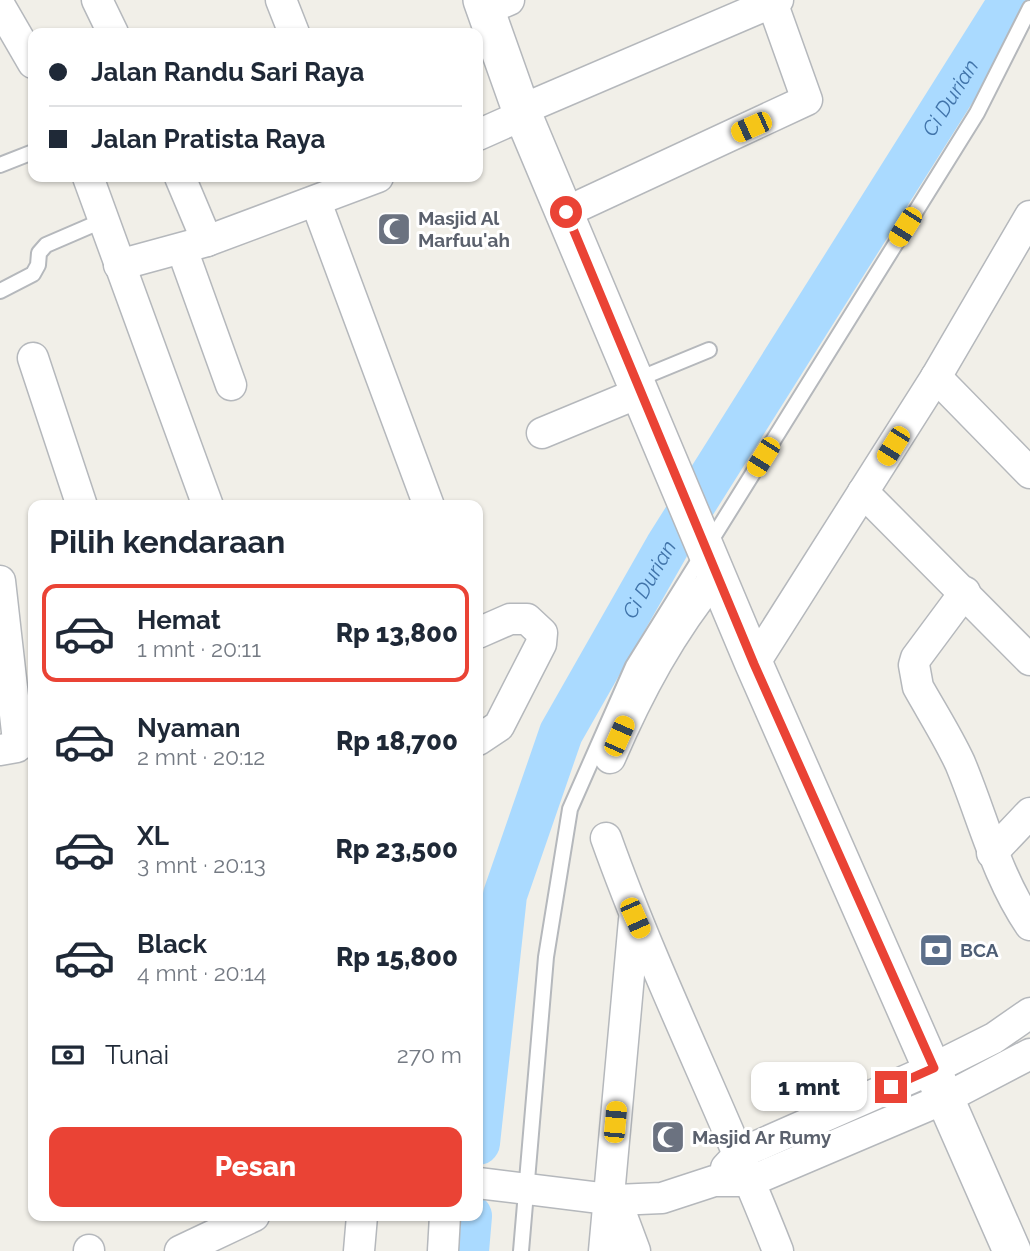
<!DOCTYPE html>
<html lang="id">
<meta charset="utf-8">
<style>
body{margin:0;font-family:Raleway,sans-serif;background:#f6f6f7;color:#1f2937;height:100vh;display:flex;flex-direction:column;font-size:26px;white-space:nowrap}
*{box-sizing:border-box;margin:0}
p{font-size:23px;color:#747a83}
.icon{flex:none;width:38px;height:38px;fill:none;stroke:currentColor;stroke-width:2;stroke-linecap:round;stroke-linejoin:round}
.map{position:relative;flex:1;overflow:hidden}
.side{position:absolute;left:28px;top:500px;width:455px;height:721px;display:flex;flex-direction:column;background:#fff;border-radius:14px;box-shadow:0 2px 5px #0004}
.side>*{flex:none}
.hud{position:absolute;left:28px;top:28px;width:455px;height:154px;border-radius:14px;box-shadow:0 2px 5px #0004;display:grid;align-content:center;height:154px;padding:0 21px;background:#fff}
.end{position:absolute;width:32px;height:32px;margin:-16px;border:9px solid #ea4335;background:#fff;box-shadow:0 0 0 4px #fff}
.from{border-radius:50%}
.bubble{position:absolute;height:49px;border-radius:14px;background:#fff;box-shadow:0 2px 5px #0004;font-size:23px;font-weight:800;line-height:49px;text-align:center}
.car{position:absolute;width:21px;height:42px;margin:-21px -10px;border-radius:9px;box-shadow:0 0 5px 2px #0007;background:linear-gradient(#f5c518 24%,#345 0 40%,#f5c518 0 76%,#345 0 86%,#f5c518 0)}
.hud b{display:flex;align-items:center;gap:24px;height:66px;font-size:26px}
.hud b+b{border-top:2px solid #e0e1e3}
.hud i{width:18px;height:18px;background:#1f2937}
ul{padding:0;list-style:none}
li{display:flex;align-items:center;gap:21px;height:98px;margin:0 14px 10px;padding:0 7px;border:4px solid transparent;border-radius:14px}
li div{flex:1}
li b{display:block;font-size:26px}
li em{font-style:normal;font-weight:800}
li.active{border-color:#ea4335}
li>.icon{width:63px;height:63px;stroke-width:1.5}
h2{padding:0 21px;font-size:32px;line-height:84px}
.pay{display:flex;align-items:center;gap:18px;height:77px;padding:0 21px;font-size:26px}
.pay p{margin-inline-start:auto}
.cta{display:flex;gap:14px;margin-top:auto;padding:14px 21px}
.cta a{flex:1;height:80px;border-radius:14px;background:#ea4335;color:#fff;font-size:28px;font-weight:800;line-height:80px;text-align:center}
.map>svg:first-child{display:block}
</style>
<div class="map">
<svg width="1030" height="1251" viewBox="0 0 1030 1251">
<rect width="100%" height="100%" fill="#f1efe8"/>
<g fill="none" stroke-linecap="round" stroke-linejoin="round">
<g stroke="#aadaff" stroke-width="44">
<path id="s1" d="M478 1143 505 895 561 733 668 545 1011 0"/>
<polyline points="467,1251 470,1216"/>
</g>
<g stroke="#b5b8bc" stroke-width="18">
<g id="service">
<polyline points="0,165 33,152"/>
<polyline points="0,291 33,274 38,265 39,253 46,245 104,220"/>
<polyline points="636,380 709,350"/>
<polyline points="521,1251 546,957 570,809 633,666 977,113 1030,8"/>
</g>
</g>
<g stroke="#b5b8bc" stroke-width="33">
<g id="minor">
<polyline points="97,0 113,33"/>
<polyline points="281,0 294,33"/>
<polyline points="0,6 33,63"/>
<polyline points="485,10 509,0"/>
<polyline points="521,110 778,0"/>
<polyline points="478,135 523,115"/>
<polyline points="88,177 208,506"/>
<polyline points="180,177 207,241"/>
<polyline points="316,202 429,506"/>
<polyline points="566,212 807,100 772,2"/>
<polyline points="182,249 231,385"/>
<polyline points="119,265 207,241 378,177"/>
<polyline points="33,358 82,506"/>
<polyline points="936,377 1030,473"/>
<polyline points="542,433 641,392"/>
<polyline points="863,492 1030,660"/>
<polyline points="0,581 18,741 17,747 0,750"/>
<path d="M965 592 916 658 914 665 918 687C932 712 948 737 960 763 983 818 996 875 1030 925"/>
<polyline points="478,633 510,619 527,619 542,633 541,644 499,726 478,740"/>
<polyline points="754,664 936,377 1030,216"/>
<path d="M610 758C639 691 671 631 717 575"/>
<path d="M606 838C656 978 724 1112 778 1251"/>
<polyline points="992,853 1030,813"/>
<polyline points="726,1168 739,1154 934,1068 994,1038 1030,1013"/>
<polyline points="478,1183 616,1200 662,1198 714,1181 751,1181 946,1098 1030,1054"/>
<polyline points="616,1200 635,1251"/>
<polyline points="89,1250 89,1251"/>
<polyline points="180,1251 254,1216"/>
<polyline points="359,1251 362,1216"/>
<polyline points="443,1251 445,1216"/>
<polyline points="604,1251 634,920"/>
</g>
</g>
<g stroke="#b5b8bc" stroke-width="40">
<polyline id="tertiary" points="482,0 521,110 754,664 1012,1251"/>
</g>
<use href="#service" stroke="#fff" stroke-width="14"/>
<use href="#minor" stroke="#fff" stroke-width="30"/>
<use href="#tertiary" stroke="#fff" stroke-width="37"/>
</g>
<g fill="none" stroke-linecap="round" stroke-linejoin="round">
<polyline stroke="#ea4335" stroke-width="9" points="566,212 754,664 934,1068 891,1087"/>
</g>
<defs>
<g id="mosque-square" transform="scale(1.75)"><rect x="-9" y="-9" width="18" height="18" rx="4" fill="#6b7280" stroke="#fff"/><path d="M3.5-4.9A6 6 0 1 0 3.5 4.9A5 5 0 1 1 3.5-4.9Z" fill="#fff"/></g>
<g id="bank-square" transform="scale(1.75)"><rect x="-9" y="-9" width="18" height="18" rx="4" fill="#5c6f8a" stroke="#fff"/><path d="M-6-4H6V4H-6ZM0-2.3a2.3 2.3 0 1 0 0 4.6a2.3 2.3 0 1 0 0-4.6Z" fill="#fff"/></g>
</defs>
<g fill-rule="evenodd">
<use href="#mosque-square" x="394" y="229"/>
<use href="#bank-square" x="936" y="950"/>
<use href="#mosque-square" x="668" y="1137"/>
</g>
<g text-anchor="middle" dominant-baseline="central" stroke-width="6" stroke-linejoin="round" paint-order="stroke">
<g font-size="19" font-weight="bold" fill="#5b616d" stroke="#fff" text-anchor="start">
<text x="418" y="218">Masjid Al<tspan x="418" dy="22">Marfuu'ah</tspan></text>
<text x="692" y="1137">Masjid Ar Rumy</text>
</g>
<g font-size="19" font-weight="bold" fill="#4e5e75" stroke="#fff" text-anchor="start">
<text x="960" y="950">BCA</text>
</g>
<g font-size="21" font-style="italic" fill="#4174aa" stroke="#fff">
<text stroke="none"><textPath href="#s1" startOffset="1166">Ci Durian</textPath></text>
<text stroke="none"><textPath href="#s1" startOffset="598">Ci Durian</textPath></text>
</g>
</g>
</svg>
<i class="end from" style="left:566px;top:212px"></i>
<i class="end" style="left:891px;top:1087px"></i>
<div class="bubble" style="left:751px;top:1062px;width:116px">1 mnt</div>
<i class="car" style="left:751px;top:127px;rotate:246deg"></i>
<i class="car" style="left:905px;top:227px;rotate:212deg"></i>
<i class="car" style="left:893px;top:446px;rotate:212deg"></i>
<i class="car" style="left:763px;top:457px;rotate:212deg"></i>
<i class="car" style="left:619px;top:736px;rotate:24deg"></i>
<i class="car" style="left:635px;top:918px;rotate:156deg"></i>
<i class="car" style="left:615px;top:1122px;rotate:5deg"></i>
<div class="hud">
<b><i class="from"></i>Jalan Randu Sari Raya</b>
<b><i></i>Jalan Pratista Raya</b>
</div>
<section class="side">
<h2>Pilih kendaraan</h2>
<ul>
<li class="active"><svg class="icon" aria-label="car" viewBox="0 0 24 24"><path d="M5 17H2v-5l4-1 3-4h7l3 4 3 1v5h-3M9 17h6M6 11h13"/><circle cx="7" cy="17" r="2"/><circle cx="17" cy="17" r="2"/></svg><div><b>Hemat</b><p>1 mnt · 20:11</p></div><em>Rp 13,800</em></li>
<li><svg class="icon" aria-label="car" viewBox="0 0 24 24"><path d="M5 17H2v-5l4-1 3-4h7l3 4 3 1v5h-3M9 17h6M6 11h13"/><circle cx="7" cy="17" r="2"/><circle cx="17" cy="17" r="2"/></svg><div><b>Nyaman</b><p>2 mnt · 20:12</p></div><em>Rp 18,700</em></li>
<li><svg class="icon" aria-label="car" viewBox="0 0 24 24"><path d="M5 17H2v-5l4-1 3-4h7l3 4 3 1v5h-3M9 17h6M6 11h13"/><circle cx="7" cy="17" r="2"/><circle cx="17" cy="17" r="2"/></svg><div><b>XL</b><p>3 mnt · 20:13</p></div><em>Rp 23,500</em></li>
<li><svg class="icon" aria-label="car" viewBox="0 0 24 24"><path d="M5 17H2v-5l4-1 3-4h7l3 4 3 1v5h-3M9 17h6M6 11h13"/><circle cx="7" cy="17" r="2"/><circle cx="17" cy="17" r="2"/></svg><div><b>Black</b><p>4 mnt · 20:14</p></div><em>Rp 15,800</em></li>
</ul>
<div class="pay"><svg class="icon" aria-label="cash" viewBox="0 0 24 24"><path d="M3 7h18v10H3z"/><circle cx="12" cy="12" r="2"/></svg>Tunai<p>270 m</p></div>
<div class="cta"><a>Pesan</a></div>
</section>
</div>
